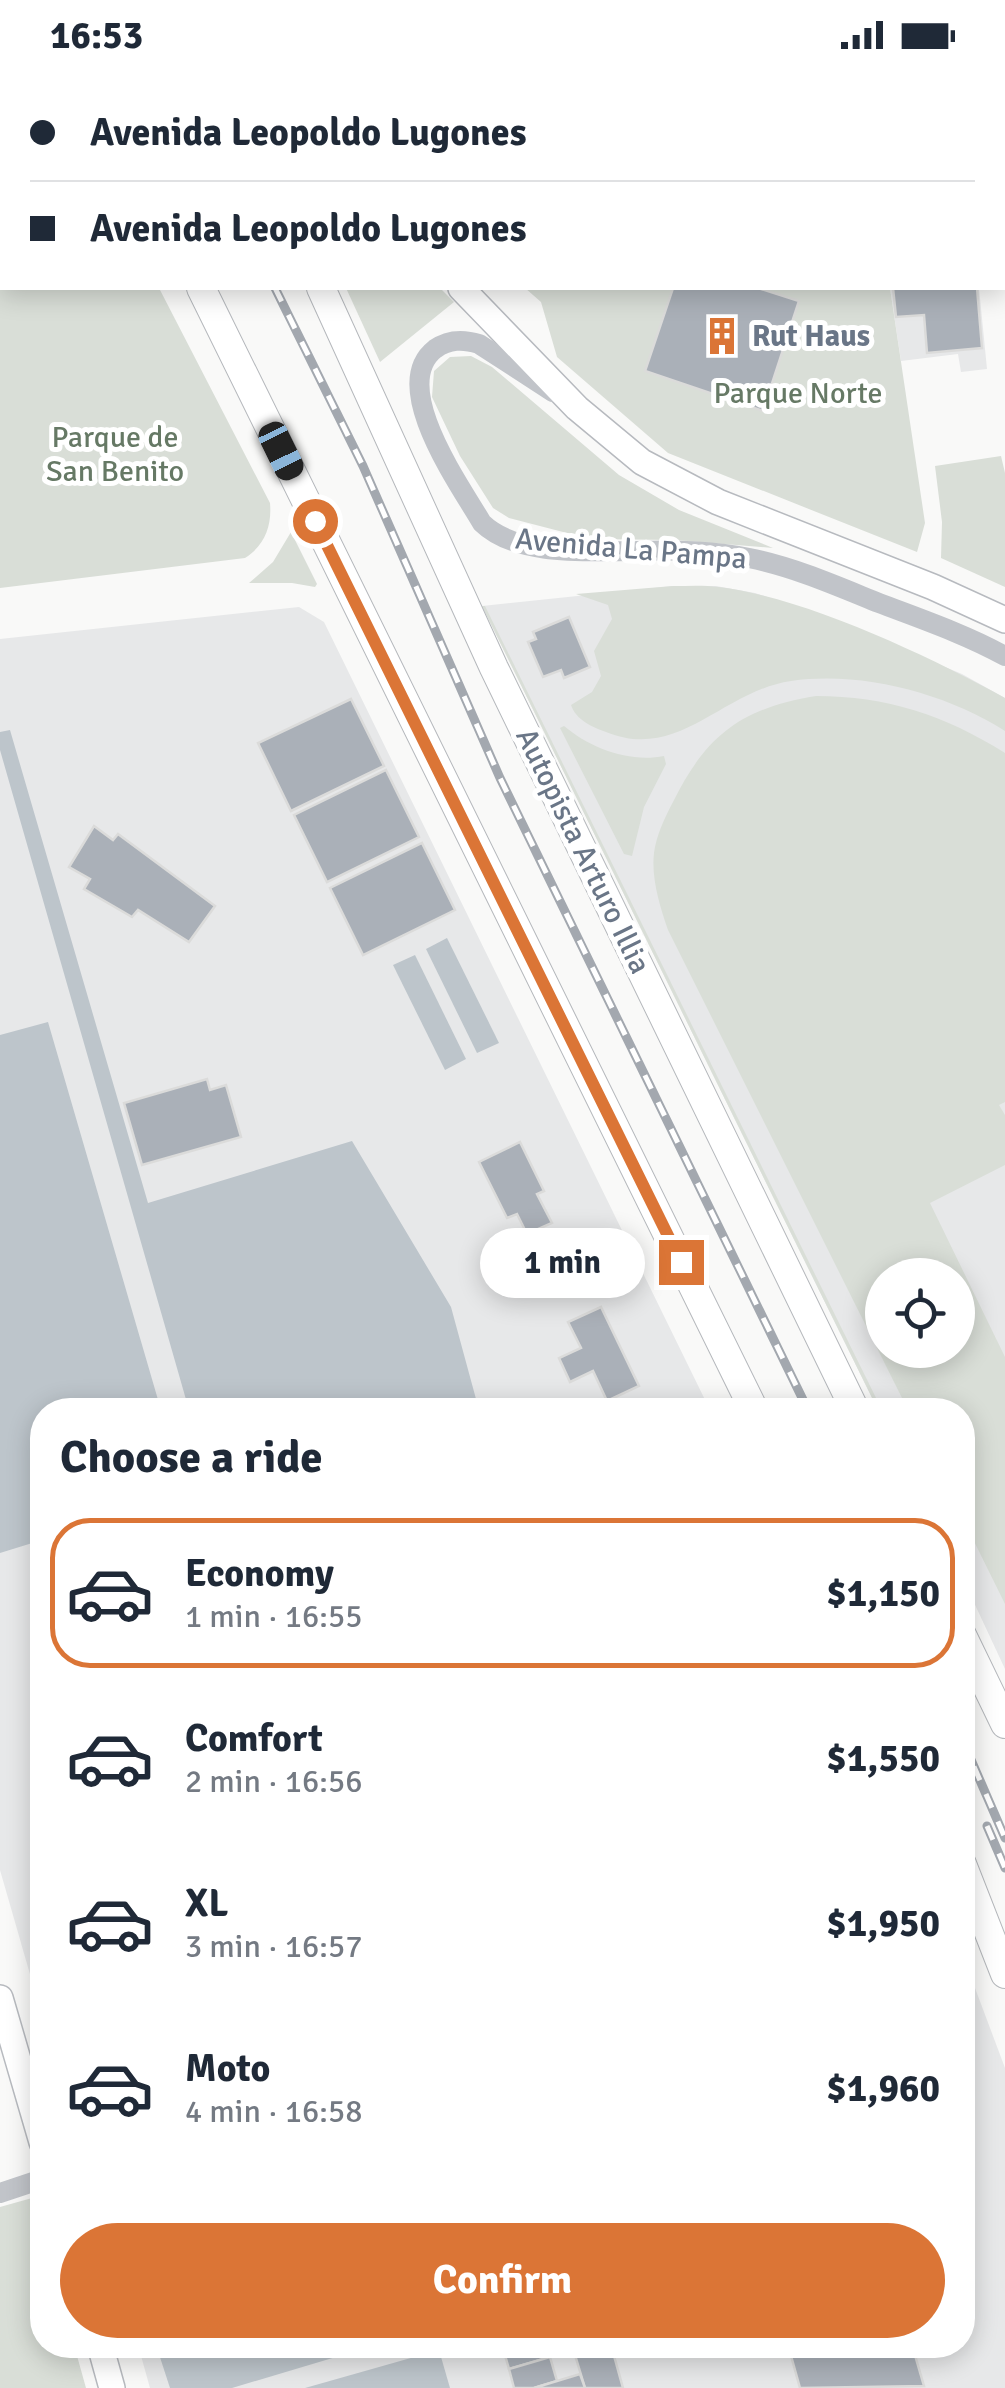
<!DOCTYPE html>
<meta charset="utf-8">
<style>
body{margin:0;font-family:Signika,sans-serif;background:#f2f2f3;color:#1f2937;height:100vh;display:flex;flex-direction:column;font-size:38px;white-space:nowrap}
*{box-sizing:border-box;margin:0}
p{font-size:32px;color:#747a83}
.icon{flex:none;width:55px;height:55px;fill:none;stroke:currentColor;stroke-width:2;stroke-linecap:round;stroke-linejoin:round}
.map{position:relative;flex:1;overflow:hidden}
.panel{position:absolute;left:30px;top:1328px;width:945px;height:960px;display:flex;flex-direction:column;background:#fff;border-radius:40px;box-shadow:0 5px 25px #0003}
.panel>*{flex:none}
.guide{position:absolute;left:0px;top:0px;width:1005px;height:220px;box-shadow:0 5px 25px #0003;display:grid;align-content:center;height:220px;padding:0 30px;background:#fff}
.buttons{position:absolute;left:865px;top:1188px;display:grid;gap:20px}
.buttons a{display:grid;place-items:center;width:110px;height:110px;border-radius:50%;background:#fff;box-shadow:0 5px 25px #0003;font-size:50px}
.end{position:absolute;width:45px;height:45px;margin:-22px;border:12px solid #db7536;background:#fff;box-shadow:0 0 0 5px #fff}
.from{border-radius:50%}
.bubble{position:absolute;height:70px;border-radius:35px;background:#fff;box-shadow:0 5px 25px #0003;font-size:32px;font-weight:700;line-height:70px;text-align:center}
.car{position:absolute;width:30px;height:60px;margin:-30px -15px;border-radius:12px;box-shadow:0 0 8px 2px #0007;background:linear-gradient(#222 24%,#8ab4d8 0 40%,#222 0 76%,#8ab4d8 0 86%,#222 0)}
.guide b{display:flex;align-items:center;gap:35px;height:95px;font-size:38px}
.guide b+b{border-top:2px solid #e0e1e3}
.guide i{width:25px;height:25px;background:#1f2937}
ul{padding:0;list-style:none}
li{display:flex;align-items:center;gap:30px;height:150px;margin:0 20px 15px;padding:0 10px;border:5px solid transparent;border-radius:40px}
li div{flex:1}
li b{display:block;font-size:38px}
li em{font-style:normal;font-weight:700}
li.selected{border-color:#db7536}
li>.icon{width:90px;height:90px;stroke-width:1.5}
h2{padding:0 30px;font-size:45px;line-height:120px}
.cta{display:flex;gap:20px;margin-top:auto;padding:20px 30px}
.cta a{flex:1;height:115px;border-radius:60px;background:#db7536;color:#fff;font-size:40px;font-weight:700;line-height:115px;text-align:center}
.status{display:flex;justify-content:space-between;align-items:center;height:70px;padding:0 50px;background:#fff;direction:ltr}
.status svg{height:28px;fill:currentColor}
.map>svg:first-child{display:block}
</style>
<div class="status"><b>16:53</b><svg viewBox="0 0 49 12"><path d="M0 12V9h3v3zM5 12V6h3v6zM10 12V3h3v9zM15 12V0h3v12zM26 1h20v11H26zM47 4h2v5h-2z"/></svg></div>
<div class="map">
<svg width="1005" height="2318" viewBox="0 0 1005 2318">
<rect width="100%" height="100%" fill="#f9f9f8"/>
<g fill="#e7e8e9" fill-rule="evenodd">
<polygon points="890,218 979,218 987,299 961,302 958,284 901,291"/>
<path d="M673 516H716L755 523 809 541 962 604 1005 628V1599L963 1509 962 1340H878L482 536ZM882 1205H958V1280H882Z"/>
<polygon points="299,537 324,552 710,1340 42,1340 42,1946 0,1800 0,569"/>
<polygon points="963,1886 1005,1998 1005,2318 150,2318 138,2275 962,2275"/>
</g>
<g fill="#d9ded7" fill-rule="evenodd">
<path d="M0 0 59 2H2V218H159L270 433C272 456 265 475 245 488L0 518Z"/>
<polygon points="273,0 962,0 275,2"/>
<polygon points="346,218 440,218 454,232 380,292"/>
<polygon points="525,218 890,218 925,453 917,482 668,383 557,287 541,232"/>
<polygon points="471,286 492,297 619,405 679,440 773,478 675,470 590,469 509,448 493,438 460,386 432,327 434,301 450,287"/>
<polygon points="1001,386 1005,403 1005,517 941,488 942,452 935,396"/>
<polygon points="291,462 317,514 315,517 292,513 249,513 273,492"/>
<path d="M673 516C688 516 704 515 719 517 806 528 927 585 1005 628V661C945 623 862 601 791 611 722 621 679 692 606 662 592 657 576 650 571 635L592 622 601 606 594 581 612 549 608 535 576 524Z"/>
<polygon points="482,536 485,536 882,1340 878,1340"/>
<path d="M816 626C886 626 945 645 1005 683V1032L999 1035 1005 1045V1095L930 1133 1005 1287V1534L963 1449 962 1340H908L668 860C660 837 651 808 654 783 656 766 665 747 673 732 706 665 742 638 816 626ZM882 1205H958V1280H882Z"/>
<path d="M564 656C590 678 629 693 664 686L666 694 644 737 632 786 624 784 560 658Z"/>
<polygon points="32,2128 42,2166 42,2275 74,2275 86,2318 0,2318 0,2137"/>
</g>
<g fill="#bdc5cb">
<polygon points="10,660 148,1133 352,1071 451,1237 479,1340 189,1340 0,680 0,662"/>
<polygon points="447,868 499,973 477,983 426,879"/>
<polygon points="415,885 466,989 445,1000 393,895"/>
<polygon points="48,952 161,1340 42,1340 42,1470 0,1483 0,965"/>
<polygon points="156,2275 376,2275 232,2318 170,2318"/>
<polygon points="439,2280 450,2318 305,2318"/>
</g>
<g fill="#aab0b8" stroke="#dbdbda" stroke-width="2.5">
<polygon points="673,218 758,218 799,231 763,341 645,301"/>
<polygon points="893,218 977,218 982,278 927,283 924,245 896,247"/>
<polygon points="569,547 590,597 564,608 561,600 543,607 528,572 536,569 533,562"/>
<polygon points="351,629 384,696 291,741 258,673"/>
<polygon points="386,700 419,767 327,812 294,745"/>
<polygon points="94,756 113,770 118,764 215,836 189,872 138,840 132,847 84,819 90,809 69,797"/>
<polygon points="422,773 455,840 363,885 330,818"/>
<polygon points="207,1009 210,1020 226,1015 241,1067 142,1095 124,1033"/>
<polygon points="520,1072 544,1121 537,1124 552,1153 527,1164 517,1144 507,1148 479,1092"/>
<polygon points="601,1237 639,1316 607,1331 593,1301 570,1312 559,1288 581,1278 568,1252"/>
<polygon points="502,2275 572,2275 574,2280 509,2299"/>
<polygon points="572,2275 611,2275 623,2318 585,2318"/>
<polygon points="788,2275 912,2275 924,2316 800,2318"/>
<polygon points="550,2287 557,2311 534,2318 514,2318 509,2299"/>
<polygon points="580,2304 585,2318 534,2318"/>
</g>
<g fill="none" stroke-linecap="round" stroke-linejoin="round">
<g stroke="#b7babf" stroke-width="28">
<g id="major">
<polyline points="259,0 260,2"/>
<polyline points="461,218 577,338 642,392 718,432 933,517 1005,550"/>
<polyline points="0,1928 42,2072"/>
<polyline points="100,2275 112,2318"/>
</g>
</g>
<g stroke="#b5b8bc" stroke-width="30">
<g id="highway">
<polyline points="92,0 93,2"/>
<polyline points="221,0 223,2"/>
<polyline points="201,218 754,1340"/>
<polyline points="321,218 494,598 855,1340"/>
<polyline points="962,1565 1005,1654"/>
<polyline points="962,1794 1005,1904"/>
</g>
</g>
<g stroke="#c1c4c9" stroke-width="20">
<path d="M553 322 479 274C463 269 449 269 435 279 388 316 460 415 482 453 517 487 589 481 636 481 674 480 712 480 749 488 794 497 837 516 879 533 921 549 965 564 1005 586"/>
<polyline points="0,2123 42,2109"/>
</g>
<use href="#major" stroke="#fff" stroke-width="25"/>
<use href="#highway" stroke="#fff" stroke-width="28"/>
<g stroke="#a3a8af" stroke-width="9">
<g id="rail">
<polyline points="157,0 159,2"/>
<polyline points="275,218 363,396 500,708 808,1340"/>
<polyline points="962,1669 1005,1768"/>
<polyline points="987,1756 1005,1798"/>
</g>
</g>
<use href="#rail" stroke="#fff" stroke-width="5" stroke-dasharray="15" stroke-linecap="butt"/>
</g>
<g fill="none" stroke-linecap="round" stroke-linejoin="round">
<polyline stroke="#db7536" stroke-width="12" points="315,451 681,1192"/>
</g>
<defs>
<g id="building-bare" transform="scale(3)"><path d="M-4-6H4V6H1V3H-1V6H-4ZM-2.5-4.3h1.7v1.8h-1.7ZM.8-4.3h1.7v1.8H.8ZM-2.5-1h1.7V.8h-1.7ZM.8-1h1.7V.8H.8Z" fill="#db7536" stroke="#fff" stroke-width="2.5" paint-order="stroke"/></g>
</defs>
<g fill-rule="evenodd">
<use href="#building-bare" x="722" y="266"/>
</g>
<g text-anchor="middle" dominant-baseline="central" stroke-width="10" stroke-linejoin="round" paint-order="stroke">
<g font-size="30" font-weight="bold" fill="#6a7687" stroke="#fff" text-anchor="start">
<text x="752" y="266">Rut Haus</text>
</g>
<g font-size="30" fill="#667965" stroke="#fff">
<text x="798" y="323">Parque Norte</text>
<text x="115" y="367">Parque de<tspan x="115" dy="34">San Benito</tspan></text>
</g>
<g font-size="30" fill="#6a7687" stroke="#fff">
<text transform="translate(631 479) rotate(5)">Avenida La Pampa</text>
<text transform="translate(583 781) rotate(64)">Autopista Arturo Illia</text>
</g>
</g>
</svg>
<div class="buttons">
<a><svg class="icon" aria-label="locate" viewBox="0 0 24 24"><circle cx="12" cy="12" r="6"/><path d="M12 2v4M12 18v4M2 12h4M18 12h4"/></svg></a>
</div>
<i class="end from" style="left:315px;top:451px"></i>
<i class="end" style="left:681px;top:1192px"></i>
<div class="bubble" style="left:480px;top:1158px;width:165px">1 min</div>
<i class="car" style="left:281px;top:381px;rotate:154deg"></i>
<div class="guide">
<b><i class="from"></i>Avenida Leopoldo Lugones</b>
<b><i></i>Avenida Leopoldo Lugones</b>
</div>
<section class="panel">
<h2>Choose a ride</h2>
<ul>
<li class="selected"><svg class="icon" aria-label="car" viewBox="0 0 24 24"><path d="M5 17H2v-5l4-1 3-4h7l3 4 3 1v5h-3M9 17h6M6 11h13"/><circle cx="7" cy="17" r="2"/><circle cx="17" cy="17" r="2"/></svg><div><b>Economy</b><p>1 min · 16:55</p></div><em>$1,150</em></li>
<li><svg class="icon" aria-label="car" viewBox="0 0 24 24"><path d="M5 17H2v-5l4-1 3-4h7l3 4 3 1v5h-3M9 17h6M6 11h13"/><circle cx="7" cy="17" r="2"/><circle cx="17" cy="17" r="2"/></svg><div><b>Comfort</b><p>2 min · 16:56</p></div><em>$1,550</em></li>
<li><svg class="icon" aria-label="car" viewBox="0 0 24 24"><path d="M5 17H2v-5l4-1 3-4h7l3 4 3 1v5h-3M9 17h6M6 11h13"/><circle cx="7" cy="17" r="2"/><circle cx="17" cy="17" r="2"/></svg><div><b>XL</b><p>3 min · 16:57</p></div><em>$1,950</em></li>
<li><svg class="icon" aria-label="car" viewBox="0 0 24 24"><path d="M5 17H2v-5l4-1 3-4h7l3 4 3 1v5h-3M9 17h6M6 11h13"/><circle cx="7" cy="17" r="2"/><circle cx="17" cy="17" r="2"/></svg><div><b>Moto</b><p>4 min · 16:58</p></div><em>$1,960</em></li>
</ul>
<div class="cta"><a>Confirm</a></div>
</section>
</div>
